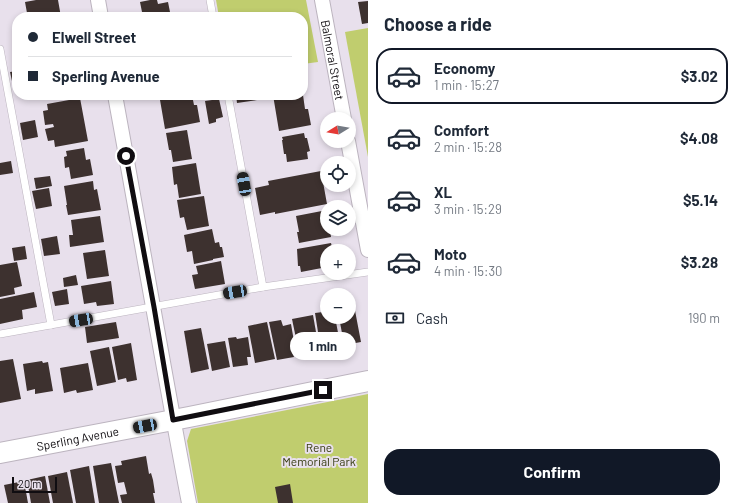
<!DOCTYPE html>
<meta charset="utf-8">
<style>
body{margin:0;font-family:Barlow,sans-serif;background:#f6f6f7;color:#1f2937;height:100vh;display:flex;flex-direction:column;font-size:15px;white-space:nowrap}
*{box-sizing:border-box;margin:0}
p{font-size:13px;color:#747a83}
.icon{flex:none;width:22px;height:22px;fill:none;stroke:currentColor;stroke-width:2;stroke-linecap:round;stroke-linejoin:round}
.map{position:relative;flex:1;overflow:hidden}
.panel{display:flex;flex-direction:column;background:#fff;width:368px}
.panel>*{flex:none}
.hud{position:absolute;left:12px;top:12px;width:296px;height:88px;border-radius:16px;box-shadow:0 2px 6px #0003;display:grid;align-content:center;height:88px;padding:0 16px;background:#fff}
.needle{width:26px;rotate:259deg}
.buttons{position:absolute;left:320px;top:112px;display:grid;gap:8px}
.buttons a{display:grid;place-items:center;width:36px;height:36px;border-radius:50%;background:#fff;box-shadow:0 2px 6px #0003;font-size:20px}
.scale{position:absolute;left:12px;bottom:10px;width:45px;box-sizing:border-box;padding-left:4px;border:2px solid #100d11;border-top:0;font-size:11px;line-height:14px;white-space:nowrap;color:#100d11;-webkit-text-stroke:3px #e8e0ec;paint-order:stroke}
.end{position:absolute;width:18px;height:18px;margin:-9px;border:5px solid #100d11;background:#fff;box-shadow:0 0 0 2px #fff}
.from{border-radius:50%}
.bubble{position:absolute;height:28px;border-radius:14px;background:#fff;box-shadow:0 2px 6px #0003;font-size:13px;font-weight:700;line-height:28px;text-align:center}
.car{position:absolute;width:12px;height:24px;margin:-12px -6px;border-radius:5px;box-shadow:0 0 3px 1px #0007;background:linear-gradient(#222 24%,#8ab4d8 0 40%,#222 0 76%,#8ab4d8 0 86%,#222 0)}
.hud b{display:flex;align-items:center;gap:14px;height:38px;font-size:15px}
.hud b+b{border-top:1px solid #e0e1e3}
.hud i{width:10px;height:10px;background:#1f2937}
ul{padding:0;list-style:none}
li{display:flex;align-items:center;gap:12px;height:56px;margin:0 8px 6px;padding:0 8px;border:2px solid transparent;border-radius:16px}
li div{flex:1}
li b{display:block;font-size:15px}
li em{font-style:normal;font-weight:700}
li.selected{border-color:#111827}
li>.icon{width:36px;height:36px;stroke-width:1.5}
h2{padding:0 16px;font-size:18px;line-height:48px}
.pay{display:flex;align-items:center;gap:10px;height:44px;padding:0 16px;font-size:15px}
.pay p{margin-inline-start:auto}
.cta{display:flex;gap:8px;margin-top:auto;padding:8px 16px}
.cta a{flex:1;height:46px;border-radius:16px;background:#111827;color:#fff;font-size:16px;font-weight:700;line-height:46px;text-align:center}
main{display:flex;flex:1;min-height:0}
.map>svg:first-child{display:block}
</style>
<main>
<div class="map">
<svg width="368" height="503" viewBox="0 0 368 503">
<rect width="100%" height="100%" fill="#e8e0ec"/>
<g fill="#c0cd6e">
<polygon points="216,0 306,0 318,62 303,64 303,17 219,17"/>
<polygon points="368,28 368,157 345,32"/>
<polygon points="368,394 368,503 198,503 187,441 191,429"/>
</g>
<g fill="#3d312f">
<polygon points="36,0 58,0 61,17 33,17 33,12 27,13 25,2"/>
<polygon points="150,0 157,0 158,4 168,2 171,17 143,17 140,2"/>
<polygon points="368,1 368,23 362,24 358,2"/>
<polygon points="17,71 17,89 14,90 10,72"/>
<polygon points="189,95 192,95 194,105 197,105 200,122 165,129 160,100"/>
<polygon points="236,95 256,95 257,100 237,103"/>
<polygon points="273,95 303,95 305,109 308,109 311,125 279,131"/>
<polygon points="80,98 88,141 55,147 54,140 48,141 45,129 54,127 53,124 45,125 43,111 48,110 47,104"/>
<polygon points="219,99 223,117 216,119 216,122 209,124 205,101"/>
<polygon points="35,120 38,137 23,140 20,123"/>
<polygon points="187,130 192,159 173,162 171,150 169,150 166,133"/>
<polygon points="304,133 305,138 307,138 310,151 307,152 308,159 287,162 286,154 284,154 282,140 283,140 282,137"/>
<polygon points="84,148 86,160 90,159 93,175 71,179 69,167 65,168 64,157 67,156 66,151"/>
<polygon points="11,161 13,173 0,175 0,163"/>
<polygon points="196,163 201,194 179,198 177,184 174,185 172,167"/>
<polygon points="321,171 327,204 275,214 275,212 260,215 255,188 269,185 268,181"/>
<polygon points="50,176 52,186 36,189 34,178"/>
<polygon points="93,181 94,190 97,189 101,210 68,215 66,205 67,205 64,186"/>
<polygon points="49,188 52,206 36,209 32,191"/>
<polygon points="204,196 209,226 187,230 184,217 180,218 177,200"/>
<polygon points="327,210 327,229 330,229 331,237 299,243 297,232 299,232 296,216"/>
<polygon points="100,216 104,242 70,247 69,235 73,235 71,220"/>
<polygon points="212,229 215,243 219,242 220,247 222,247 224,257 213,259 213,260 194,264 192,251 187,252 184,235"/>
<polygon points="57,236 60,254 44,256 41,239"/>
<polygon points="331,243 333,251 327,251 327,267 301,272 300,266 298,266 297,249"/>
<polygon points="25,246 27,259 14,261 12,248"/>
<polygon points="105,250 109,276 87,279 83,253"/>
<polygon points="221,261 225,284 195,289 192,275 198,274 196,266"/>
<polygon points="17,262 22,286 14,288 15,294 0,297 0,265"/>
<polygon points="76,275 78,285 64,287 63,278"/>
<polygon points="111,281 114,304 97,306 96,302 84,304 81,286"/>
<polygon points="67,289 69,304 55,306 52,292"/>
<polygon points="34,292 37,307 22,310 23,319 0,324 0,299"/>
<polygon points="353,300 361,342 350,344 350,342 344,344 339,317 349,317 349,301"/>
<polygon points="327,309 327,317 335,317 341,348 339,350 333,351 331,349 321,351 315,313 323,312 322,310"/>
<polygon points="313,315 319,349 299,353 292,319"/>
<polygon points="281,320 283,326 291,324 296,353 293,354 294,357 277,360 269,322"/>
<polygon points="116,322 119,338 87,343 85,327"/>
<polygon points="267,322 275,359 255,363 248,326"/>
<polygon points="201,328 209,369 191,373 184,331"/>
<polygon points="236,337 237,339 248,337 251,357 247,357 248,365 233,367 228,338"/>
<polygon points="225,341 230,367 212,371 207,344"/>
<polygon points="131,343 137,380 127,382 126,378 118,380 112,347"/>
<polygon points="109,347 116,382 97,386 90,351"/>
<polygon points="13,359 21,399 0,403 0,361"/>
<polygon points="42,361 43,363 48,362 53,391 35,394 35,389 27,391 23,364"/>
<polygon points="88,363 93,390 77,393 76,390 64,393 60,368"/>
<polygon points="146,456 149,474 151,473 153,480 155,493 153,493 155,503 122,503 120,495 127,494 124,482 118,483 115,466 122,465 121,461"/>
<polygon points="111,463 119,503 99,503 93,466"/>
<polygon points="89,466 95,503 76,503 70,470"/>
<polygon points="67,472 73,503 53,503 48,476"/>
<polygon points="45,476 50,503 31,503 27,480"/>
<polygon points="24,481 28,503 8,503 4,485"/>
<polygon points="290,484 293,503 278,503 275,487"/>
</g>
<g fill="none" stroke-linecap="round" stroke-linejoin="round">
<g stroke="#bcb4bf" stroke-width="8">
<g id="lane">
<polyline points="210,0 213,17"/>
<polyline points="0,49 51,325"/>
<polyline points="228,95 263,287"/>
<polyline points="0,334 263,287 368,272"/>
</g>
</g>
<g stroke="#bcb4bf" stroke-width="16">
<g id="street">
<polyline points="98,0 101,17"/>
<path id="s1" d="M322 0 344 119"/>
<path d="M115 95C140 231 163 367 189 503"/>
<polyline points="348,141 368,250"/>
</g>
</g>
<g stroke="#bcb4bf" stroke-width="22">
<g id="secondary">
<path id="s2" d="M0 453 189 417 368 381"/>
</g>
</g>
<use href="#lane" stroke="#fff" stroke-width="7"/>
<use href="#street" stroke="#fff" stroke-width="14"/>
<use href="#secondary" stroke="#fff" stroke-width="20"/>
</g>
<g fill="none" stroke-linecap="round" stroke-linejoin="round">
<polyline stroke="#100d11" stroke-width="5" points="126,156 154,307 173,420 323,390"/>
</g>
<g text-anchor="middle" dominant-baseline="central" stroke-width="4" stroke-linejoin="round" paint-order="stroke">
<g font-size="12" fill="#100d11" stroke="#e8e0ec">
<text stroke="none"><textPath href="#s1" startOffset="61">Balmoral Street</textPath></text>
<text stroke="none"><textPath href="#s2" startOffset="79">Sperling Avenue</textPath></text>
</g>
<g font-size="12" fill="#33380d" stroke="#e8e0ec">
<text x="319" y="447">Rene<tspan x="319" dy="14">Memorial Park</tspan></text>
</g>
</g>
</svg>
<div class="buttons">
<a><svg class="needle" viewBox="-14 -14 28 28"><path d="M0-13l5 13h-10z" fill="#e53935"/><path d="M0 13l5-13h-10z" fill="#747a83"/></svg></a>
<a><svg class="icon" aria-label="locate" viewBox="0 0 24 24"><circle cx="12" cy="12" r="6"/><path d="M12 2v4M12 18v4M2 12h4M18 12h4"/></svg></a>
<a><svg class="icon" aria-label="layers" viewBox="0 0 24 24"><path d="M12 4l9 5-9 5-9-5zM3 14l9 5 9-5"/></svg></a>
<a>+</a>
<a>−</a>
</div>
<div class="scale">20 m</div>
<i class="end from" style="left:126px;top:156px"></i>
<i class="end" style="left:323px;top:390px"></i>
<div class="bubble" style="left:290px;top:332px;width:66px">1 min</div>
<i class="car" style="left:244px;top:184px;rotate:350deg"></i>
<i class="car" style="left:235px;top:292px;rotate:260deg"></i>
<i class="car" style="left:81px;top:320px;rotate:260deg"></i>
<i class="car" style="left:145px;top:426px;rotate:259deg"></i>
<div class="hud">
<b><i class="from"></i>Elwell Street</b>
<b><i></i>Sperling Avenue</b>
</div>
</div>
<section class="panel">
<h2>Choose a ride</h2>
<ul>
<li class="selected"><svg class="icon" aria-label="car" viewBox="0 0 24 24"><path d="M5 17H2v-5l4-1 3-4h7l3 4 3 1v5h-3M9 17h6M6 11h13"/><circle cx="7" cy="17" r="2"/><circle cx="17" cy="17" r="2"/></svg><div><b>Economy</b><p>1 min · 15:27</p></div><em>$3.02</em></li>
<li><svg class="icon" aria-label="car" viewBox="0 0 24 24"><path d="M5 17H2v-5l4-1 3-4h7l3 4 3 1v5h-3M9 17h6M6 11h13"/><circle cx="7" cy="17" r="2"/><circle cx="17" cy="17" r="2"/></svg><div><b>Comfort</b><p>2 min · 15:28</p></div><em>$4.08</em></li>
<li><svg class="icon" aria-label="car" viewBox="0 0 24 24"><path d="M5 17H2v-5l4-1 3-4h7l3 4 3 1v5h-3M9 17h6M6 11h13"/><circle cx="7" cy="17" r="2"/><circle cx="17" cy="17" r="2"/></svg><div><b>XL</b><p>3 min · 15:29</p></div><em>$5.14</em></li>
<li><svg class="icon" aria-label="car" viewBox="0 0 24 24"><path d="M5 17H2v-5l4-1 3-4h7l3 4 3 1v5h-3M9 17h6M6 11h13"/><circle cx="7" cy="17" r="2"/><circle cx="17" cy="17" r="2"/></svg><div><b>Moto</b><p>4 min · 15:30</p></div><em>$3.28</em></li>
</ul>
<div class="pay"><svg class="icon" aria-label="cash" viewBox="0 0 24 24"><path d="M3 7h18v10H3z"/><circle cx="12" cy="12" r="2"/></svg>Cash<p>190 m</p></div>
<div class="cta"><a>Confirm</a></div>
</section>
</main>
